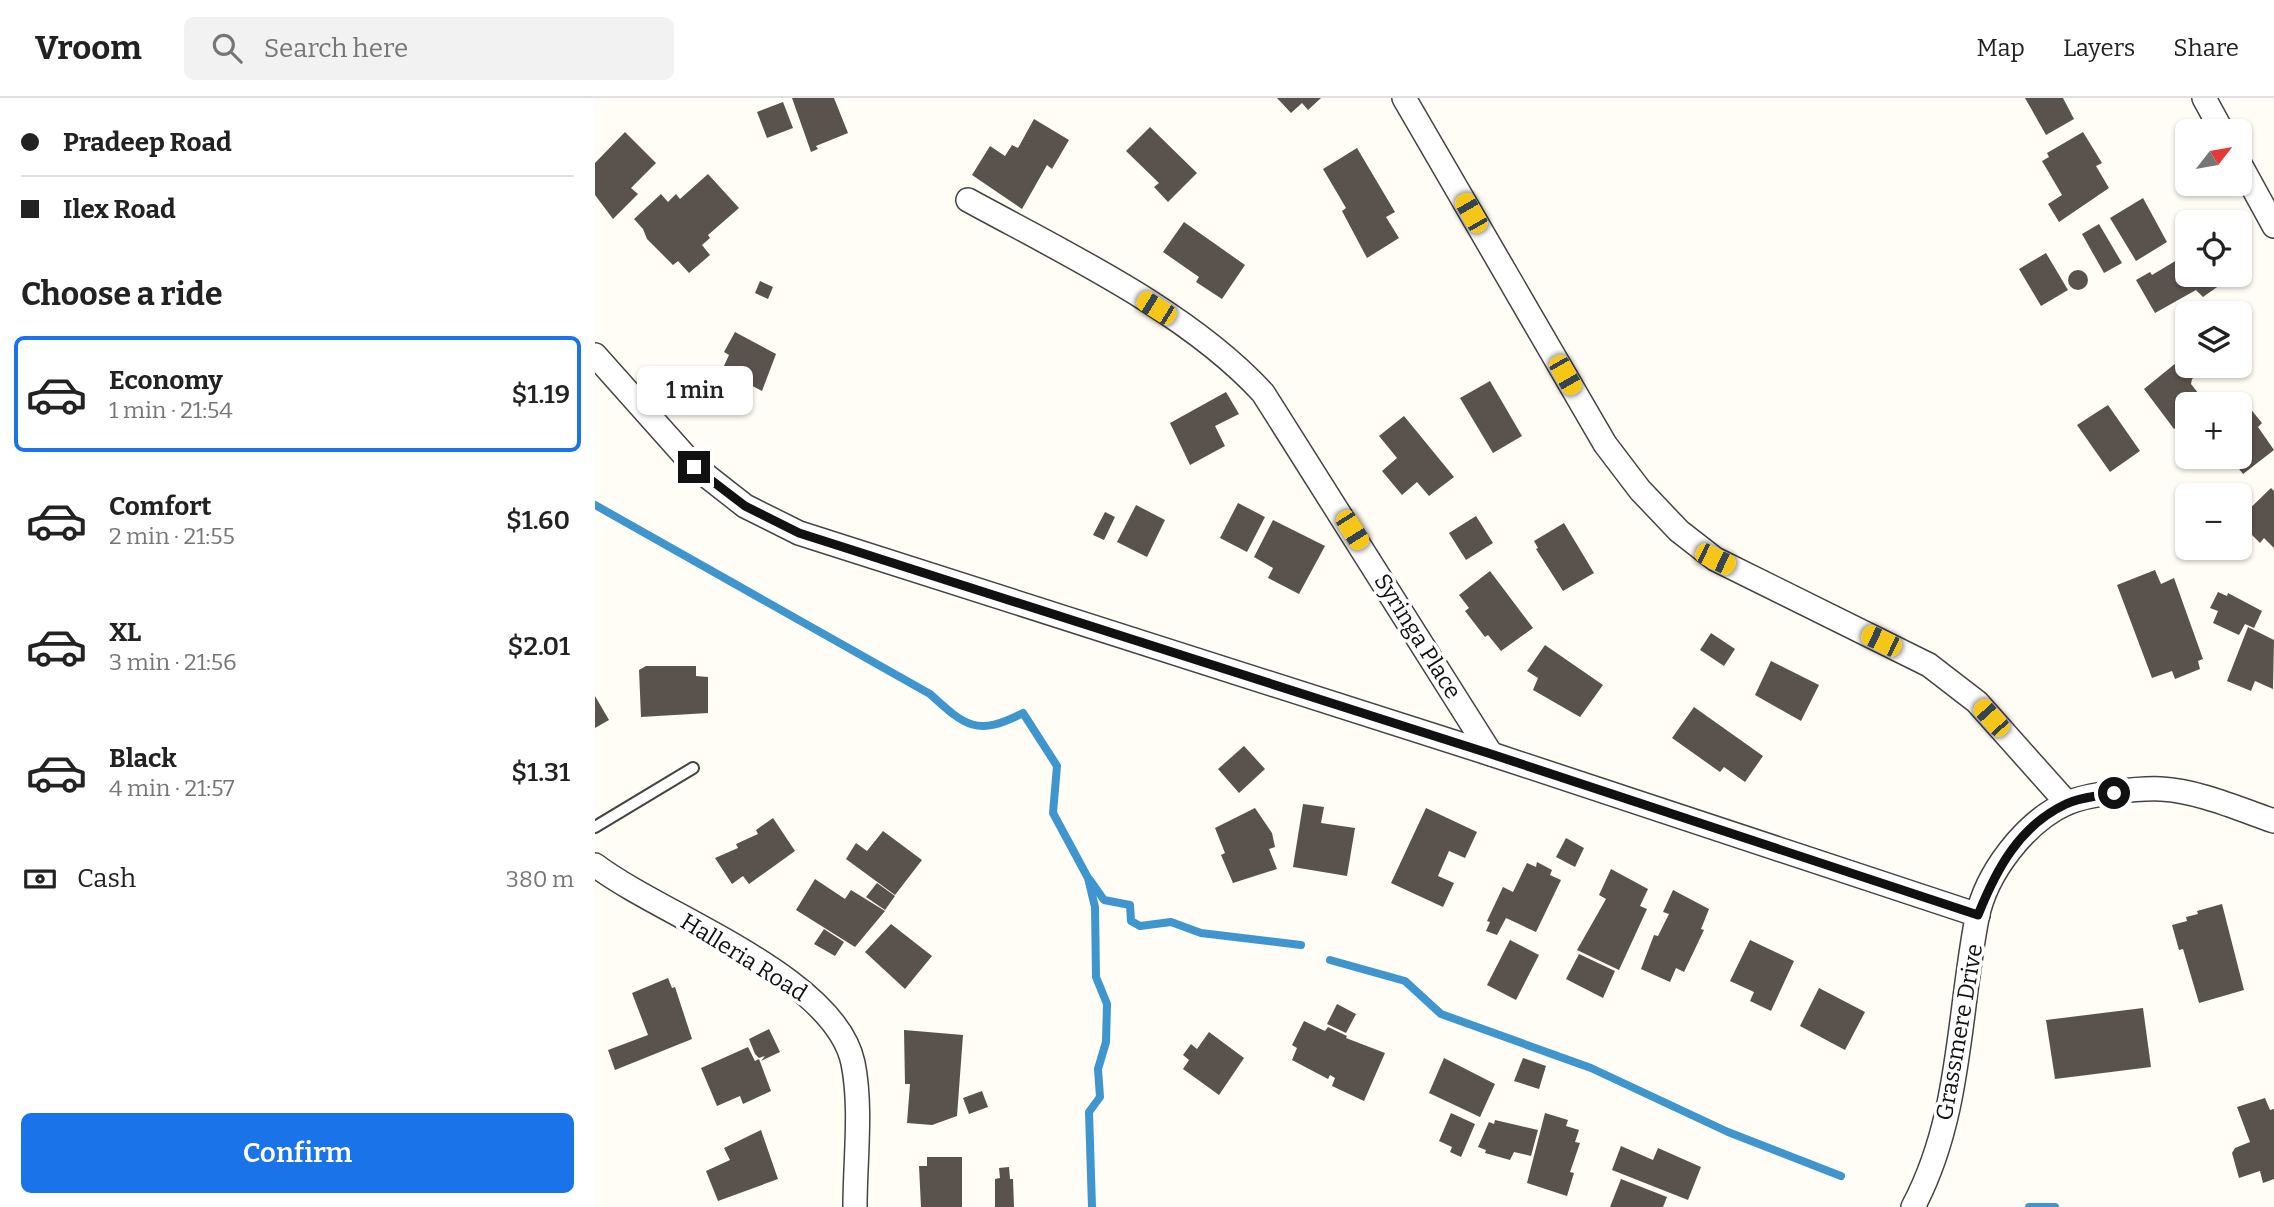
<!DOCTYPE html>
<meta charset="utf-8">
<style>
body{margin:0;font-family:Bitter,serif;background:#f2f2f2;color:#222;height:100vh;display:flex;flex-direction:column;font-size:26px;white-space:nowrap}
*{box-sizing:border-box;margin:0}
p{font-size:23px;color:#767676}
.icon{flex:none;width:38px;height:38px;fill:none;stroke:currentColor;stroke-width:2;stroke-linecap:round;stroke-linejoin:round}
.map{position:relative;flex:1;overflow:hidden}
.details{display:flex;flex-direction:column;background:#fff;width:595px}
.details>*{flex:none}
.top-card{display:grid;align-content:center;height:154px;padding:0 21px;background:#fff}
.needle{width:46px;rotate:59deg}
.buttons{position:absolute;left:1580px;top:21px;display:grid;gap:14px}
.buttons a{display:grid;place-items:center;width:77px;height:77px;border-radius:10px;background:#fff;box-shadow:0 2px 5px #0004;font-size:35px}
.end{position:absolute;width:32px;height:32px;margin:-16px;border:9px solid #111;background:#fff;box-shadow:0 0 0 4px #fff}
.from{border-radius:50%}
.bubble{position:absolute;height:49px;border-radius:10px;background:#fff;box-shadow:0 2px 5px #0004;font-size:23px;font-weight:600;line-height:49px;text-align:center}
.car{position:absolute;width:21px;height:42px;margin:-21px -10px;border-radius:9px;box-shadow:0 0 5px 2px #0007;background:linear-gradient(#f5c518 24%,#345 0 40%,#f5c518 0 76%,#345 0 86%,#f5c518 0)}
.top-card b{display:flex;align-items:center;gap:24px;height:66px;font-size:26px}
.top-card b+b{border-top:2px solid #e0e0e0}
.top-card i{width:18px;height:18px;background:#222}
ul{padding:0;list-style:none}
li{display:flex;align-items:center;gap:21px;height:116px;margin:0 14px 10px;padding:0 7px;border:4px solid transparent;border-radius:10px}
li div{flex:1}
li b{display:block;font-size:26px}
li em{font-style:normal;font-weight:600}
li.on{border-color:#1a73e8}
li>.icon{width:63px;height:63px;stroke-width:1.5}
h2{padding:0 21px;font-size:32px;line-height:84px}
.pay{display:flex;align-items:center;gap:18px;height:77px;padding:0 21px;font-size:26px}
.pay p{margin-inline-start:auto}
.button{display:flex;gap:14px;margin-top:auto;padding:14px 21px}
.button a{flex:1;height:80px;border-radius:10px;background:#1a73e8;color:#fff;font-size:28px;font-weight:600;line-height:80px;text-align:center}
header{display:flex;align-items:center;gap:42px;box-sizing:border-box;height:98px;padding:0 35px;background:#fff;border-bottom:2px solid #e0e0e0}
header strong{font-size:33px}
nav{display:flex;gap:38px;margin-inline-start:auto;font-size:24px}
.search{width:490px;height:63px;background:#f2f2f2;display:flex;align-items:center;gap:18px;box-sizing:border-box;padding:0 24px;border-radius:10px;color:#767676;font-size:26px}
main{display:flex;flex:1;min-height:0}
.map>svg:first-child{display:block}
</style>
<header>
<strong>Vroom</strong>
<div class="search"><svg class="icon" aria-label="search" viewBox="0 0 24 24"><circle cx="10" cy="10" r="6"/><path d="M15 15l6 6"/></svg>Search here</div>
<nav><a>Map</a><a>Layers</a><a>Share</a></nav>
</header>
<main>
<section class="details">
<div class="top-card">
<b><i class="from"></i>Pradeep Road</b>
<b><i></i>Ilex Road</b>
</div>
<h2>Choose a ride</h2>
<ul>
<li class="on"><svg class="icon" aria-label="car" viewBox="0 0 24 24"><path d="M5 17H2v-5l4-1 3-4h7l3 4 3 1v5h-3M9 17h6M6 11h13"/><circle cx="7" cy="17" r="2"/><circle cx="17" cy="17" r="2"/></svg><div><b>Economy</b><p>1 min · 21:54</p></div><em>$1.19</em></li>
<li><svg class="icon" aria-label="car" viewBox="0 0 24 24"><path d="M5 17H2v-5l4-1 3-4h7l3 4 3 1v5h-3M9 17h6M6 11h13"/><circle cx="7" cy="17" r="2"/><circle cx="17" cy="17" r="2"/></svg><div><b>Comfort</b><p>2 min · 21:55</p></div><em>$1.60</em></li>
<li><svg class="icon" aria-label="car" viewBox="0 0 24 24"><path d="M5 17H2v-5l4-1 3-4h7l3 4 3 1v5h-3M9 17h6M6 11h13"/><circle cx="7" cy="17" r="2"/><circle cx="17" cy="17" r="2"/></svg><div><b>XL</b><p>3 min · 21:56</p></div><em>$2.01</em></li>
<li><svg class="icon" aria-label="car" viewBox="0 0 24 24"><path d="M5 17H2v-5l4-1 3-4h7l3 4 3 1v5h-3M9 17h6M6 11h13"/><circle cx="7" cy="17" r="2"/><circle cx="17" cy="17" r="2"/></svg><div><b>Black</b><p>4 min · 21:57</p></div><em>$1.31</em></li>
</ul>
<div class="pay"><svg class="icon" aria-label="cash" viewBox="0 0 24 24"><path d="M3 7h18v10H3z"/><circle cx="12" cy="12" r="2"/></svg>Cash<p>380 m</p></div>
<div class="button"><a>Confirm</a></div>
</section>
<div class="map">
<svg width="1679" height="1109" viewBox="0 0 1679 1109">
<rect width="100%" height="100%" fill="#fffdf5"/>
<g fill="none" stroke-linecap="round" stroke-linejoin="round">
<g stroke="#3f96cf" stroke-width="8">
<path d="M0 407 335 596C370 628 382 639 428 615L462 668 458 715 493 780 500 809 501 879 512 906 511 944 503 971 505 999 494 1014 497 1109"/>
<polyline points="495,782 509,802 535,807 536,823 545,828 576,824 606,835 706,847"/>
<polyline points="735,862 810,883 846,916 996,970 1133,1034 1246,1078"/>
<polyline points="1434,1109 1460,1109"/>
</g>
</g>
<g fill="#5a524d">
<polygon points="197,0 239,0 253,35 221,48 223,51 216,54"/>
<polygon points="682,0 726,0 713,12 707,5 696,15"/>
<polygon points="1430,0 1468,0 1479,21 1451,37"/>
<polygon points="188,4 198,30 172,40 162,14"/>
<polygon points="439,21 474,42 457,71 452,67 427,111 377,77 395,48 410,58 417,47 423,50"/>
<polygon points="555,29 602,75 573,104 559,89 564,85 531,53"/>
<polygon points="30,34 61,65 36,90 43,96 18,121 0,97 0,65"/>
<polygon points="1488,34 1507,65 1501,68 1514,90 1464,124 1453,106 1467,97 1447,63 1454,59 1452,55"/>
<polygon points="762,50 800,114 791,119 804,140 772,160 747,113 751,110 728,71"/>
<polygon points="113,76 144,110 113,137 115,140 107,147 115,157 94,175 83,163 78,167 52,141 48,131 39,121 66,96 73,104 81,96 85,101"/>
<polygon points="1548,100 1572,144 1541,163 1515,120"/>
<polygon points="589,124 650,167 627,201 601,184 604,179 568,154"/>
<polygon points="1504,126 1527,165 1509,175 1487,136"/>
<polygon points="1451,155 1473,192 1446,208 1424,171"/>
<polygon points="1592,156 1592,177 1628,177 1632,182 1608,199 1601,192 1560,215 1541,182 1555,174 1557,177"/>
<circle cx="1483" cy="182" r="10"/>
<polygon points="165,183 178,189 173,201 160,195"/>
<polygon points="140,234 181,256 167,293 127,272 134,257 129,254"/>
<polygon points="1592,256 1592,268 1605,268 1609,272 1597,281 1596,286 1612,306 1592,306 1592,321 1579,331 1549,291"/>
<polygon points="895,283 927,338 898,355 865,300"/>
<polygon points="631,294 644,316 620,328 630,348 595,367 575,325"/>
<polygon points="1513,307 1545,353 1515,374 1482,327"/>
<polygon points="1654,309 1667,325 1663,329 1679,352 1648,376 1635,359 1645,359 1645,317"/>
<polygon points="809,318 859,379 834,398 822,384 807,397 787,373 802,360 784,338"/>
<polygon points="1676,390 1679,393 1679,450 1669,440 1665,445 1645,425 1645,420"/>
<polygon points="643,405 670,419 652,454 625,440"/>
<polygon points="541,407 570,422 552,459 522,444"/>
<polygon points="510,414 520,419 509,442 498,437"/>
<polygon points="881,418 898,445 871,462 854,435"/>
<polygon points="678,422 730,448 704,496 673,480 678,470 659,459"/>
<polygon points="969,425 999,475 968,493 941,451 943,450 939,443"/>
<polygon points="1560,472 1566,486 1579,480 1608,561 1603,563 1605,571 1580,581 1577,573 1557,580 1522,487"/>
<polygon points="895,473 938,530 906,553 893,537 890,539 870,513 874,510 864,497"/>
<polygon points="1623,494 1632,498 1633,495 1667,513 1659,530 1650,526 1644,537 1618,525 1623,513 1615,510"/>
<polygon points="1653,529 1679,542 1678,591 1660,583 1656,593 1632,583"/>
<polygon points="1116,535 1140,551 1129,568 1105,552"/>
<polygon points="950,547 1008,587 985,619 938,592 943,580 932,573"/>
<polygon points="1176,563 1224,587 1206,623 1160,597"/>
<polygon points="51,568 101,568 101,578 113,579 113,615 46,619 44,572"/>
<polygon points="0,598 14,622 0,630"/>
<polygon points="1099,609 1168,658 1150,684 1129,669 1125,674 1077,640"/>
<polygon points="649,648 670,671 644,695 623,671"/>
<polygon points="708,706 729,709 726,725 760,730 752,778 698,769"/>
<polygon points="660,710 677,735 680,749 674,751 682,771 638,785 626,757 630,755 620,730"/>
<polygon points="831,710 882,734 870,760 854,753 843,778 859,785 848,809 796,785"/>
<polygon points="178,720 200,753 154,786 148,778 137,786 120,760 143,750 141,746 163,736 161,732"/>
<polygon points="288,733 327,762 300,797 251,761 261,745 272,753"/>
<polygon points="971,740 989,750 980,769 961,759"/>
<polygon points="942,764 957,772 955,777 966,782 941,834 911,820 902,837 891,833 895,824 892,823 908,789 918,794 932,765 941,769"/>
<polygon points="1016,771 1053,791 1045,808 1052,811 1024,872 982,852 1011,801 1004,797"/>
<polygon points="220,781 250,801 256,792 290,813 260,849 201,812"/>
<polygon points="282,785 300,798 290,812 271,799"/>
<polygon points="1078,792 1114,811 1106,831 1109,832 1089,874 1081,870 1075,884 1046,871 1059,837 1063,838 1074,816 1068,814"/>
<polygon points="1627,806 1649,892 1604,905 1588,851 1584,852 1577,827 1592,823 1591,819 1603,816 1602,813"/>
<polygon points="296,826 337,858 310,891 270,854"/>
<polygon points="229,831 249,844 240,858 219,846"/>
<polygon points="915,842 944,857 921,902 892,887"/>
<polygon points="1155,842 1199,863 1176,913 1155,903 1159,894 1135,883"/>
<polygon points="984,856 1020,873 1008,900 971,881"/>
<polygon points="73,880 77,890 80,889 97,941 20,972 13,952 53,937 37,895"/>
<polygon points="1224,890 1270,914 1250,952 1205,928"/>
<polygon points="742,906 761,916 751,935 732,926"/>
<polygon points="1548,910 1556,969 1460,981 1451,922"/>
<polygon points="709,923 730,933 733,929 752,938 751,940 790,955 769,1003 737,988 740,980 735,977 733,981 697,962 702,950 697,947"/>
<polygon points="174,931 185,954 166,963 170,958 164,960 160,956 154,941"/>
<polygon points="309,932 368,937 362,1018 337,1027 312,1025 315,986 310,986"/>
<polygon points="614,934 649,960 624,997 588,971 594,962 588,957 596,946 602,951"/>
<polygon points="153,949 160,963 164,961 176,993 148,1006 145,998 122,1008 106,970"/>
<polygon points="849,960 900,986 885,1019 834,995"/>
<polygon points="928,960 951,968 944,991 919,983"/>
<polygon points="387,993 393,1009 374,1016 368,1000"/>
<polygon points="1670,1000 1675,1012 1679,1011 1679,1081 1668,1085 1665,1073 1644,1080 1637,1055 1640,1050 1655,1044 1642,1009"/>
<polygon points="856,1015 880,1026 866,1059 855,1054 857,1049 844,1043"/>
<polygon points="950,1015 973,1022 971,1028 984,1032 980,1044 985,1045 975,1074 979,1075 972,1098 932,1085"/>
<polygon points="900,1022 943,1032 936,1058 919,1054 915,1062 890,1055 891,1052 883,1049 894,1024 899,1026"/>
<polygon points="166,1032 183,1081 123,1103 111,1073 135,1062 129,1050"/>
<polygon points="1026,1048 1058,1062 1063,1050 1106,1069 1093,1102 1017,1072"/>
<polygon points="332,1059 367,1059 367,1109 326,1109 324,1068 332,1068"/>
<polygon points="414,1069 415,1081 418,1081 419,1109 400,1109 400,1081 405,1080 404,1070"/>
<polygon points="1026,1081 1072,1099 1068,1109 1015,1109"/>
</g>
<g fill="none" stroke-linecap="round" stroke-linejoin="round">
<g stroke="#444" stroke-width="14">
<polyline id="lane" points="0,729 98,670"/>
</g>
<g stroke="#444" stroke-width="26">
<g id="street">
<polyline points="809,0 1010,346 1045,392 1084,433 1120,461 1334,567 1382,604 1472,705"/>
<polyline points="1609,0 1627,33"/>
<polyline points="1645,66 1679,128"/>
<path d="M373 102C470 155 594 214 668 295L896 656"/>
<polyline points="0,257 99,368 150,408 204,435 896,656 1383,817"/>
<path d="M0 767C67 818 240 878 258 965 267 1010 260 1062 260 1109"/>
<path d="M1318 1109C1366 1019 1363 918 1382 820 1391 775 1430 724 1472 705 1494 696 1542 690 1566 691 1604 693 1644 711 1679 723"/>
</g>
</g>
<use href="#lane" stroke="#fff" stroke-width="10"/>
<use href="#street" stroke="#fff" stroke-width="23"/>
</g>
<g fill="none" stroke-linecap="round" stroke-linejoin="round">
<path stroke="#111" stroke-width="9" d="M99 369 150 408 204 435 896 656 1383 817C1401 772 1424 728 1471 706 1485 699 1504 698 1519 695"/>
</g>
<g text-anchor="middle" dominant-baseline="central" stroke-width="7" stroke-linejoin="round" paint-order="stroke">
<g font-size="23" fill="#111" stroke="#fff">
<text transform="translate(823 538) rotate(58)">Syringa Place</text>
<text transform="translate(149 859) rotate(32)">Halleria Road</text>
<text transform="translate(1364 934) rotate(-80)">Grassmere Drive</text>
</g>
</g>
</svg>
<div class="buttons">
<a><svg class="needle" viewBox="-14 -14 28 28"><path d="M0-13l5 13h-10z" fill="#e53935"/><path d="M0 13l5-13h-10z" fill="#767676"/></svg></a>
<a><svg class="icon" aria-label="locate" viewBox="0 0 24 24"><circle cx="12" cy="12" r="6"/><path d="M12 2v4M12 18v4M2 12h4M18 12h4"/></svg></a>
<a><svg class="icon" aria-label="layers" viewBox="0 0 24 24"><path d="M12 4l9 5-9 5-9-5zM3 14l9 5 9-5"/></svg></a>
<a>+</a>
<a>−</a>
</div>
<i class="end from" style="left:1519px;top:695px"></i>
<i class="end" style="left:99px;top:369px"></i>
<div class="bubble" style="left:42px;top:268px;width:116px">1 min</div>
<i class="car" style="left:876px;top:115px;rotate:330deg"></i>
<i class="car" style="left:561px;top:210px;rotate:302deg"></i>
<i class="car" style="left:970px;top:277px;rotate:150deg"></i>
<i class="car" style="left:757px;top:432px;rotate:148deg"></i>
<i class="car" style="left:1120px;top:461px;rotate:116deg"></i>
<i class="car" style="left:1286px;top:543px;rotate:296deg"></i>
<i class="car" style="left:1396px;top:620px;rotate:318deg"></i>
</div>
</main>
